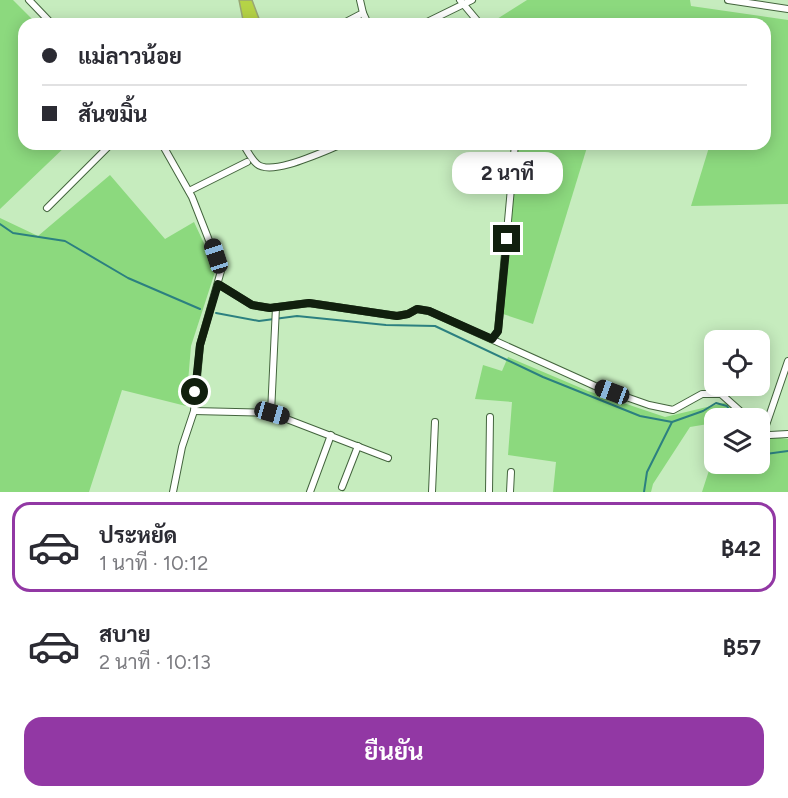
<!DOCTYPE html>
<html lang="th">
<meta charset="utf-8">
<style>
body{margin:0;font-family:Figtree,Sarabun,sans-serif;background:#f2f2f3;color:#2b2b33;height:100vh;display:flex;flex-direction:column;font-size:22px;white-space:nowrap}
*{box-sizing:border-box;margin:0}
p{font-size:20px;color:#7c7c81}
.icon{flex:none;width:33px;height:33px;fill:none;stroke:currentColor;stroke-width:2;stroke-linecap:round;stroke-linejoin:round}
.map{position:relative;height:492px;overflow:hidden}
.side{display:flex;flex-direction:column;background:#fff;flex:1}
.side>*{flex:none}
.guide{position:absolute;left:18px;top:18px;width:753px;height:132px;border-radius:18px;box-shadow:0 3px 15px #0003;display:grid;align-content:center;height:132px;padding:0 24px;background:#fff}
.buttons{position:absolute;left:704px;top:330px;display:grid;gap:12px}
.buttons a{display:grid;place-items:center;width:66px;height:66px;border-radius:12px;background:#fff;box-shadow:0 3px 15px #0003;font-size:30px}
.end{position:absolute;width:27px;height:27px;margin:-14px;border:8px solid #111f0e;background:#fff;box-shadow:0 0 0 3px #fff}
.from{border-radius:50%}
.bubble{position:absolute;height:42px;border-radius:18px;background:#fff;box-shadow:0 3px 15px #0003;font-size:20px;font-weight:700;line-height:42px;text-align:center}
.car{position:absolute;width:18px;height:36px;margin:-18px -9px;border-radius:8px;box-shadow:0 0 4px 2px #0007;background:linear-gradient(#222 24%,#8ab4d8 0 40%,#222 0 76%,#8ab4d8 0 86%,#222 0)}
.guide b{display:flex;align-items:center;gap:21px;height:57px;font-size:22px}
.guide b+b{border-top:2px solid #e1e1e2}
.guide i{width:15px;height:15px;background:#2b2b33}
ul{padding:10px 0 0;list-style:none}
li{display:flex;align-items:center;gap:18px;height:90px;margin:0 12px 9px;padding:0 12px;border:3px solid transparent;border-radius:18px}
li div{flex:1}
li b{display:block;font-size:22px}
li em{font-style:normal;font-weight:700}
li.current{border-color:#9238a4}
li>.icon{width:54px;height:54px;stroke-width:1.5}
.primary-button{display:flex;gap:12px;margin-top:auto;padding:12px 24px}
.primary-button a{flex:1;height:69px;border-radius:18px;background:#9238a4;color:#fff;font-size:24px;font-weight:700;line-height:69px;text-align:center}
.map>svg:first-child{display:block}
</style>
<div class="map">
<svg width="788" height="492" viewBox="0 0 788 492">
<rect width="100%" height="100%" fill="#c6ecbe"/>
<g fill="#8cd97e">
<polygon points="0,0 13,0 37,24 24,24 24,144 68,144 0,209"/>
<polygon points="527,0 690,0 691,6 788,20 788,204 691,206 710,144 765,144 765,24 489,24"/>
<polygon points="515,144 588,144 533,324 500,313"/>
<polygon points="110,175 165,239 194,222 216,269 191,346 186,406 122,390 89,492 0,492 0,218 38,236"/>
<polygon points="508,357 588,391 665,417 728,402 742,418 714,418 714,423 690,427 653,484 651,492 553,492 556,462 508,455 512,402 475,399 483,365 502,371"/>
<polygon points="759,435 788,439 788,492 702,492 714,455 714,464 759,464"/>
</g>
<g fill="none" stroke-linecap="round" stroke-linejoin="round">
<g stroke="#2c8080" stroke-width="2">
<polyline points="0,224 13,233 65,241 128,278 200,309"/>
<polyline points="216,313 259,321 297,316 386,325 435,326 543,377 640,416 672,422 703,411 716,403 727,406 734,418"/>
<polyline points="759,455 788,451"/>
<polyline points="644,492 647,472 672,422"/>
</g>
</g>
<polygon fill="#b5d346" stroke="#99a774" stroke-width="1.5" points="239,0 252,0 261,24 248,24 246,19 243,20"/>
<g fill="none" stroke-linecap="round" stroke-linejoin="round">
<g stroke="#43643d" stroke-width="8">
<g id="minor">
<polyline points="29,0 52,24"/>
<polyline points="460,0 480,24"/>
<polyline points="728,0 788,9"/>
<polyline points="363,13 368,24"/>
<polyline points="342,24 363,13 360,0"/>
<polyline points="423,24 472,0"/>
<polyline points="162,144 192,197 221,271 200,345 194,411 182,447 173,492"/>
<path d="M243 144C247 150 251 159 257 164 272 177 326 150 343 144"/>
<polyline points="189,191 247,162"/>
<polyline points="47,208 111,144"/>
<polyline points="218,284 252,305 270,308 309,303 397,316 408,314 417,309 429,311 595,386 649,405 673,410 702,394 721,394 748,418"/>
<polyline points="492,339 498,331 515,144"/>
<polyline points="194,411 271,413 388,458"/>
<polyline points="271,413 276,307"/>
<polyline points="759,431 770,435 788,434"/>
<polyline points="763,434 788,361"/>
<polyline points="342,487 358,446"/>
<polyline points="310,492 331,435"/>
<polyline points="432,492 435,422"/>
<polyline points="489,492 490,417"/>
<polyline points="510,492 511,472"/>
</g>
</g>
<use href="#minor" stroke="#fff" stroke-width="6"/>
</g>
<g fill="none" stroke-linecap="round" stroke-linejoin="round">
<polyline stroke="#111f0e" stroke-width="8" points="195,392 200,345 218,284 252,305 270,308 309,303 397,316 408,314 417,309 429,311 492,339 498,331 507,239"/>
</g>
</svg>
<div class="buttons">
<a><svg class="icon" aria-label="locate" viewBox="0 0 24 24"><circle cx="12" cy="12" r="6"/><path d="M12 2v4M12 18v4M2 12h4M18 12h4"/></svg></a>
<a><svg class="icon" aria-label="layers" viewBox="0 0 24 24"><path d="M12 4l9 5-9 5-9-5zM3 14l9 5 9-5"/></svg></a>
</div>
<i class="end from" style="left:195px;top:392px"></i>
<i class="end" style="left:507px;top:239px"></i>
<div class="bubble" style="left:452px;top:152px;width:111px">2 นาที</div>
<i class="car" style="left:216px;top:256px;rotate:342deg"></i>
<i class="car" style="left:612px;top:392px;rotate:290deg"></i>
<i class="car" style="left:272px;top:413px;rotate:106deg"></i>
<div class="guide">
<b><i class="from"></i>แม่ลาวน้อย</b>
<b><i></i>สันขมิ้น</b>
</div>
</div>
<section class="side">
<ul>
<li class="current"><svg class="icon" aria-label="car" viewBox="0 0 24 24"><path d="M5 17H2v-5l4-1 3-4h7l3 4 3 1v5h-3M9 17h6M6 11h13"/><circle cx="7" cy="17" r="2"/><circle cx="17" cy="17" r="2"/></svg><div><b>ประหยัด</b><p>1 นาที · 10:12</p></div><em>฿42</em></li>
<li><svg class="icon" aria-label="car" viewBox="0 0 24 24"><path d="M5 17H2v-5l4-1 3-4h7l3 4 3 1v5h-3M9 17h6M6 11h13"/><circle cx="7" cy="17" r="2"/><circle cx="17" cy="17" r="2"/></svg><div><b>สบาย</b><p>2 นาที · 10:13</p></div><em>฿57</em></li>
</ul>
<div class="primary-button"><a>ยืนยัน</a></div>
</section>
